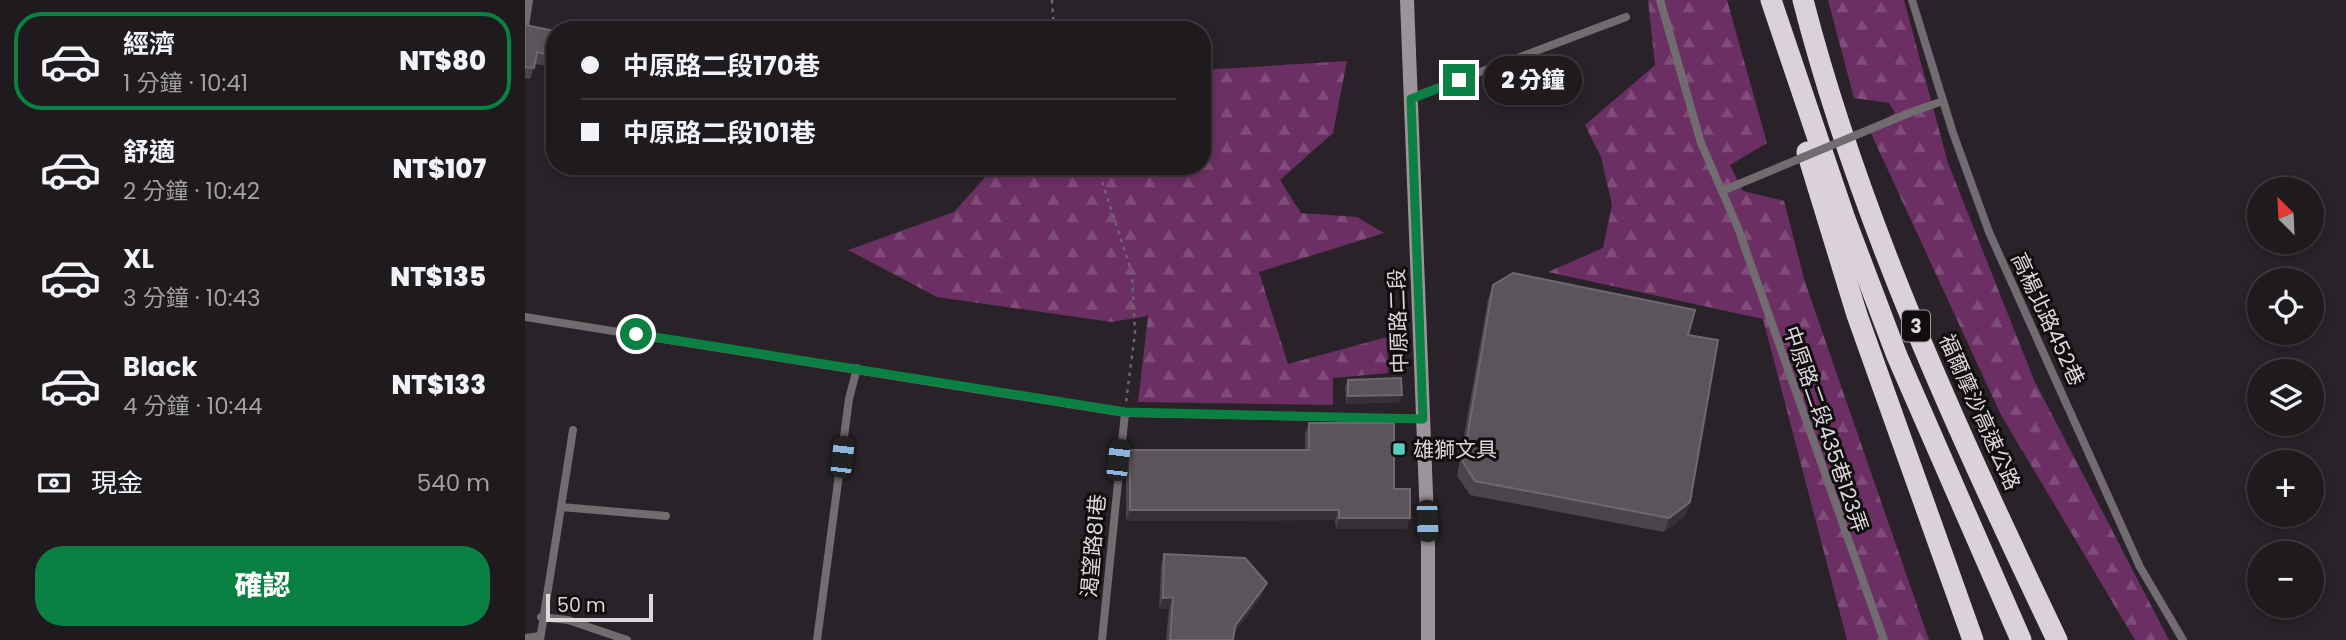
<!DOCTYPE html>
<html lang="zh-TW">
<meta charset="utf-8">
<style>
body{margin:0;font-family:Poppins,"Noto Sans TC",sans-serif;background:#272327;color:#f1f3f6;height:100vh;display:flex;flex-direction:column;font-size:26px;white-space:nowrap}
*{box-sizing:border-box;margin:0}
p{font-size:23px;color:#a1a1a4}
.icon{flex:none;width:38px;height:38px;fill:none;stroke:currentColor;stroke-width:2;stroke-linecap:round;stroke-linejoin:round}
.map{position:relative;flex:1;overflow:hidden}
.panel{display:flex;flex-direction:column;background:#1f1a1e;width:525px}
.panel>*{flex:none}
.top-card{position:absolute;left:21px;top:21px;width:665px;height:154px;border-radius:28px;box-shadow:0 4px 10px #0003,0 0 0 2px #3c383c;display:grid;align-content:center;height:154px;padding:0 35px;background:#1f1a1e}
.needle{width:46px;rotate:336deg}
.buttons{position:absolute;left:1722px;top:177px;display:grid;gap:14px}
.buttons a{display:grid;place-items:center;width:77px;height:77px;border-radius:50%;background:#1f1a1e;box-shadow:0 4px 10px #0003,0 0 0 2px #3c383c;font-size:35px}
.scale{position:absolute;left:21px;bottom:18px;width:107px;box-sizing:border-box;padding-left:7px;border:4px solid #ddd8dc;border-top:0;font-size:19px;line-height:24px;white-space:nowrap;color:#ddd8dc;-webkit-text-stroke:5px #100d0f;paint-order:stroke}
.end{position:absolute;width:32px;height:32px;margin:-16px;border:9px solid #0b8043;background:#fff;box-shadow:0 0 0 4px #fff}
.from{border-radius:50%}
.bubble{position:absolute;height:49px;border-radius:24px;background:#1f1a1e;box-shadow:0 4px 10px #0003,0 0 0 2px #3c383c;font-size:23px;font-weight:800;line-height:49px;text-align:center}
.car{position:absolute;width:21px;height:42px;margin:-21px -10px;border-radius:9px;box-shadow:0 0 5px 2px #0007;background:linear-gradient(#222 24%,#8ab4d8 0 40%,#222 0 76%,#8ab4d8 0 86%,#222 0)}
.top-card b{display:flex;align-items:center;gap:24px;height:66px;font-size:26px}
.top-card b+b{border-top:2px solid #3c383c}
.top-card i{width:18px;height:18px;background:#f1f3f6}
ul{padding:12px 0 0;list-style:none}
li{display:flex;align-items:center;gap:21px;height:98px;margin:0 14px 10px;padding:0 21px;border:4px solid transparent;border-radius:28px}
li div{flex:1}
li b{display:block;font-size:26px}
li em{font-style:normal;font-weight:800}
li.active{border-color:#0b8043}
li>.icon{width:63px;height:63px;stroke-width:1.5}
.pay{display:flex;align-items:center;gap:18px;height:77px;padding:0 35px;font-size:26px}
.pay p{margin-inline-start:auto}
.cta{display:flex;gap:14px;margin-top:auto;padding:14px 35px}
.cta a{flex:1;height:80px;border-radius:28px;background:#0b8043;color:#fff;font-size:28px;font-weight:800;line-height:80px;text-align:center}
main{display:flex;flex:1;min-height:0}
.map>svg:first-child{display:block}
</style>
<main>
<section class="panel">
<ul>
<li class="active"><svg class="icon" aria-label="car" viewBox="0 0 24 24"><path d="M5 17H2v-5l4-1 3-4h7l3 4 3 1v5h-3M9 17h6M6 11h13"/><circle cx="7" cy="17" r="2"/><circle cx="17" cy="17" r="2"/></svg><div><b>經濟</b><p>1 分鐘 · 10:41</p></div><em>NT$80</em></li>
<li><svg class="icon" aria-label="car" viewBox="0 0 24 24"><path d="M5 17H2v-5l4-1 3-4h7l3 4 3 1v5h-3M9 17h6M6 11h13"/><circle cx="7" cy="17" r="2"/><circle cx="17" cy="17" r="2"/></svg><div><b>舒適</b><p>2 分鐘 · 10:42</p></div><em>NT$107</em></li>
<li><svg class="icon" aria-label="car" viewBox="0 0 24 24"><path d="M5 17H2v-5l4-1 3-4h7l3 4 3 1v5h-3M9 17h6M6 11h13"/><circle cx="7" cy="17" r="2"/><circle cx="17" cy="17" r="2"/></svg><div><b>XL</b><p>3 分鐘 · 10:43</p></div><em>NT$135</em></li>
<li><svg class="icon" aria-label="car" viewBox="0 0 24 24"><path d="M5 17H2v-5l4-1 3-4h7l3 4 3 1v5h-3M9 17h6M6 11h13"/><circle cx="7" cy="17" r="2"/><circle cx="17" cy="17" r="2"/></svg><div><b>Black</b><p>4 分鐘 · 10:44</p></div><em>NT$133</em></li>
</ul>
<div class="pay"><svg class="icon" aria-label="cash" viewBox="0 0 24 24"><path d="M3 7h18v10H3z"/><circle cx="12" cy="12" r="2"/></svg>現金<p>540 m</p></div>
<div class="cta"><a>確認</a></div>
</section>
<div class="map">
<svg width="1821" height="640" viewBox="0 0 1821 640">
<defs>
<pattern id="forest-firs" width="22" height="20" patternUnits="userSpaceOnUse" patternTransform="scale(1.75)"><rect width="22" height="20" fill="#6b2f63"/><path d="M5 1l3.5 6h-7zM16 11l3.5 6h-7z" fill="#804c79"/></pattern>
</defs>
<rect width="100%" height="100%" fill="#292228"/>
<g fill="url(#forest-firs)">
<polygon points="1123,0 1202,0 1242,143 1205,165 1218,191 1259,201 1280,282 1404,640 1322,640 1238,319 1023,272 1078,248 1087,205 1076,157 1060,125 1130,65"/>
<polygon points="1303,0 1379,0 1423,163 1509,380 1644,640 1610,640 1475,413 1344,129 1370,113 1364,103 1329,98"/>
<polygon points="822,61 808,133 755,180 776,213 832,217 859,233 734,272 763,364 862,337 863,373 808,378 808,405 613,402 623,316 586,322 412,297 323,250 429,212 470,166 677,166 677,70"/>
</g>
<g fill="none" stroke-linecap="round" stroke-linejoin="round">
<g stroke="#6d676c" stroke-width="2.5" stroke-dasharray="3.5 5" stroke-linecap="butt">
<polyline points="527,0 529,30"/>
<polyline points="572,166 607,273 610,333 601,402"/>
</g>
<g stroke="#706c6f" stroke-width="8">
<polyline points="1135,0 1176,143 1213,228 1359,640"/>
<polyline points="1387,0 1428,133 1464,232 1615,567 1658,640"/>
<polyline points="0,27 4,0"/>
<polyline points="886,98 1101,17"/>
<polyline points="1384,113 1418,101"/>
<polyline points="0,317 600,413 898,419"/>
<polyline points="36,507 48,430"/>
<polyline points="16,617 43,620 102,640"/>
<polyline points="0,638 15,636"/>
<polyline points="15,640 36,507 141,516"/>
<polyline points="292,640 324,399 332,368"/>
<polyline points="577,640 600,413"/>
</g>
<polyline stroke="#9b959a" stroke-width="14" points="882,0 903,546 903,640"/>
<g stroke="#dbd1d9" stroke-width="21">
<polyline points="1246,0 1320,219 1372,356 1496,640"/>
<path d="M1278 0C1335 222 1434 434 1532 640"/>
<polyline points="1282,152 1332,315 1448,640"/>
</g>
<polyline stroke="#706c6f" stroke-width="8" points="1197,191 1384,113"/>
</g>
<g fill="#4b444a">
<polygon points="0,25 30,31 30,67 10,64 5,79 0,78"/>
<polygon points="968,285 1163,335 1165,502 1160,516 1139,532 945,495 932,476 963,299"/>
<polygon points="823,380 877,395 874,402 821,404 820,387"/>
<polygon points="784,423 869,489 885,518 881,529 811,529 810,520 601,521 601,461 605,450 780,450 780,433"/>
<polygon points="639,554 738,594 709,633 708,640 641,640 644,608 634,609 636,565"/>
</g>
<g fill="#373036">
<polygon points="877,395 874,402 821,404 823,396"/>
<polygon points="1165,502 1160,516 1139,532 1144,518"/>
<polygon points="605,510 814,510 810,520 601,521"/>
<polygon points="814,518 885,518 881,529 811,529"/>
<polygon points="742,583 738,594 707,636 710,626"/>
<polygon points="648,597 644,608 634,609 638,598"/>
</g>
<g fill="#5b545a" stroke="#6f696e" stroke-width="2">
<polygon points="0,25 30,31 30,56 12,52 9,68 0,67"/>
<polygon points="988,273 1170,310 1163,335 1193,340 1165,502 1144,518 950,481 938,462 968,285"/>
<polygon points="876,378 877,395 823,396 823,380"/>
<polygon points="784,423 869,423 869,489 885,489 885,518 814,518 814,510 605,510 605,450 784,450"/>
<polygon points="639,554 720,558 742,583 710,626 708,640 645,640 648,597 638,598"/>
</g>
<g fill="none" stroke-linecap="round" stroke-linejoin="round">
<polyline stroke="#0b8043" stroke-width="9" points="111,334 600,412 898,419 886,99 934,80"/>
</g>
<rect fill="#5acebd" stroke="#100d0f" stroke-width="2.5" x="867" y="442" width="14" height="14" rx="3.5"/>
<g text-anchor="middle" dominant-baseline="central" stroke-width="6" stroke-linejoin="round" paint-order="stroke">
<rect fill="#100d0f" stroke="#a09b9e" stroke-width="2" x="1377" y="310.5" width="28" height="31" rx="5"/>
<g font-size="19" font-weight="bold" fill="#ddd8dc">
<text x="1391" y="326">3</text>
</g>
<g font-size="21" fill="#ddd8dc" stroke="#100d0f">
<text transform="translate(1523 319) rotate(65)">高楊北路452巷</text>
<text transform="translate(873 321) rotate(-92)">中原路二段</text>
<text transform="translate(1455 412) rotate(66)">福爾摩沙高速公路</text>
<text transform="translate(1301 429) rotate(71)">中原路二段435巷123弄</text>
<text transform="translate(568 546) rotate(-85)">渴望路81巷</text>
</g>
<g font-size="21" fill="#ddd8dc" stroke="#100d0f" text-anchor="start">
<text x="888" y="449">雄獅文具</text>
</g>
</g>
</svg>
<div class="buttons">
<a><svg class="needle" viewBox="-14 -14 28 28"><path d="M0-13l5 13h-10z" fill="#e53935"/><path d="M0 13l5-13h-10z" fill="#a1a1a4"/></svg></a>
<a><svg class="icon" aria-label="locate" viewBox="0 0 24 24"><circle cx="12" cy="12" r="6"/><path d="M12 2v4M12 18v4M2 12h4M18 12h4"/></svg></a>
<a><svg class="icon" aria-label="layers" viewBox="0 0 24 24"><path d="M12 4l9 5-9 5-9-5zM3 14l9 5 9-5"/></svg></a>
<a>+</a>
<a>−</a>
</div>
<div class="scale">50 m</div>
<i class="end from" style="left:111px;top:334px"></i>
<i class="end" style="left:934px;top:80px"></i>
<div class="bubble" style="left:959px;top:56px;width:98px">2 分鐘</div>
<i class="car" style="left:317px;top:457px;rotate:7deg"></i>
<i class="car" style="left:593px;top:460px;rotate:7deg"></i>
<i class="car" style="left:902px;top:521px;rotate:178deg"></i>
<div class="top-card">
<b><i class="from"></i>中原路二段170巷</b>
<b><i></i>中原路二段101巷</b>
</div>
</div>
</main>
